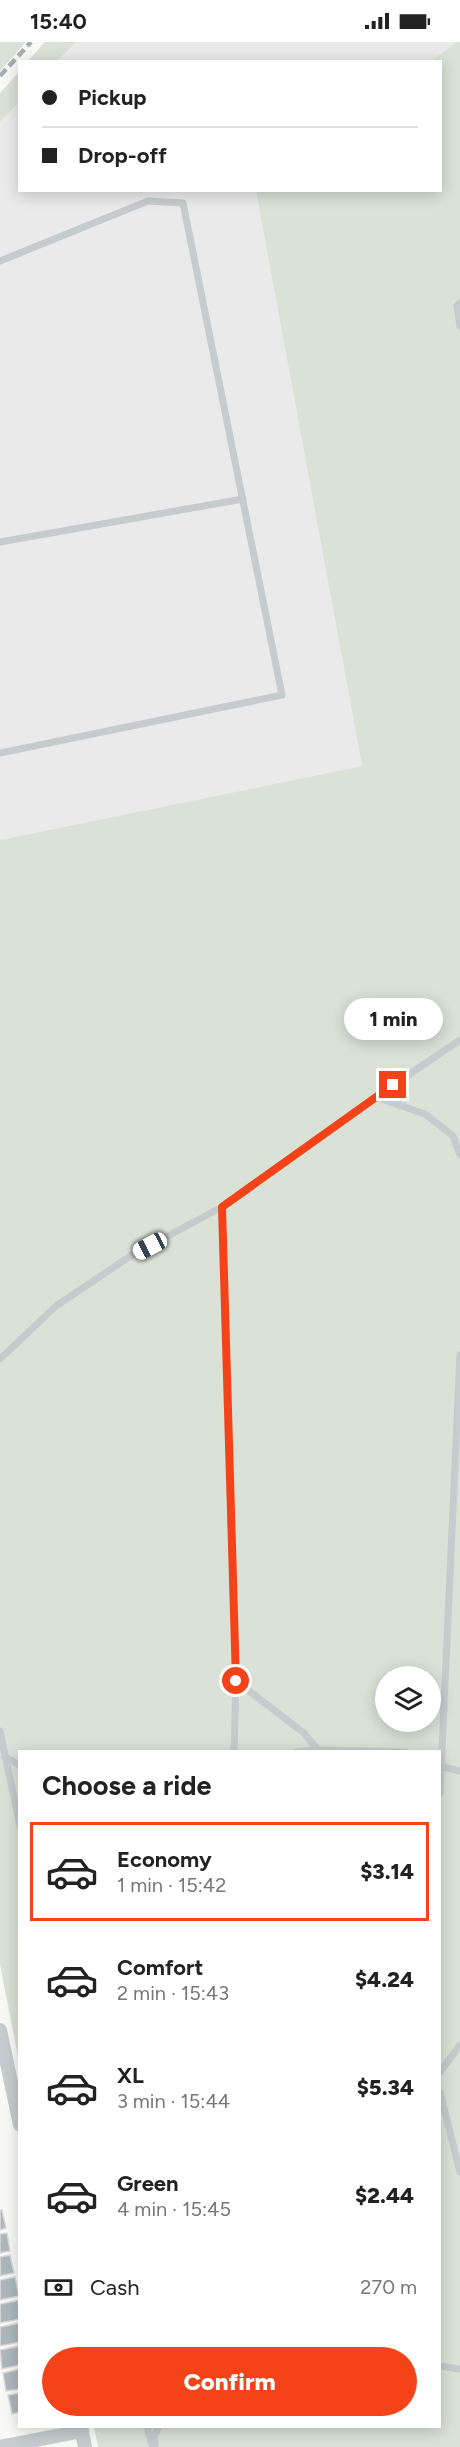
<!DOCTYPE html>
<meta charset="utf-8">
<style>
body{margin:0;font-family:Figtree,sans-serif;background:#f6f6f6;color:#222;height:100vh;display:flex;flex-direction:column;font-size:22px;white-space:nowrap}
*{box-sizing:border-box;margin:0}
p{font-size:20px;color:#767676}
.icon{flex:none;width:33px;height:33px;fill:none;stroke:currentColor;stroke-width:2;stroke-linecap:round;stroke-linejoin:round}
.map{position:relative;flex:1;overflow:hidden}
.drawer{position:absolute;left:18px;top:1708px;width:423px;height:678px;display:flex;flex-direction:column;background:#fff;border-radius:0px;box-shadow:0 3px 15px #0003}
.drawer>*{flex:none}
.hud{position:absolute;left:18px;top:18px;width:424px;height:132px;border-radius:0px;box-shadow:0 3px 15px #0003;display:grid;align-content:center;height:132px;padding:0 24px;background:#fff}
.buttons{position:absolute;left:375px;top:1624px;display:grid;gap:12px}
.buttons a{display:grid;place-items:center;width:66px;height:66px;border-radius:50%;background:#fff;box-shadow:0 3px 15px #0003;font-size:30px}
.end{position:absolute;width:27px;height:27px;margin:-14px;border:8px solid #f54319;background:#fff;box-shadow:0 0 0 3px #fff}
.from{border-radius:50%}
.bubble{position:absolute;height:42px;border-radius:21px;background:#fff;box-shadow:0 3px 15px #0003;font-size:20px;font-weight:800;line-height:42px;text-align:center}
.car{position:absolute;width:18px;height:36px;margin:-18px -9px;border-radius:8px;box-shadow:0 0 4px 2px #0007;background:linear-gradient(#fff 24%,#345 0 40%,#fff 0 76%,#345 0 86%,#fff 0)}
.hud b{display:flex;align-items:center;gap:21px;height:57px;font-size:22px}
.hud b+b{border-top:2px solid #e0e0e0}
.hud i{width:15px;height:15px;background:#222}
ul{padding:0;list-style:none}
li{display:flex;align-items:center;gap:18px;height:99px;margin:0 12px 9px;padding:0 12px;border:3px solid transparent;border-radius:0px}
li div{flex:1}
li b{display:block;font-size:22px}
li em{font-style:normal;font-weight:800}
li.on{border-color:#f54319}
li>.icon{width:54px;height:54px;stroke-width:1.5}
h2{padding:0 24px;font-size:27px;line-height:72px}
.pay{display:flex;align-items:center;gap:15px;height:66px;padding:0 24px;font-size:22px}
.pay p{margin-inline-start:auto}
.button{display:flex;gap:12px;margin-top:auto;padding:12px 24px}
.button a{flex:1;height:69px;border-radius:36px;background:#f54319;color:#fff;font-size:24px;font-weight:800;line-height:69px;text-align:center}
.status{display:flex;justify-content:space-between;align-items:center;height:42px;padding:0 30px;background:#fff;direction:ltr}
.status svg{height:16px;fill:currentColor}
.map>svg:first-child{display:block}
</style>
<div class="status"><b>15:40</b><svg viewBox="0 0 49 12"><path d="M0 12V9h3v3zM5 12V6h3v6zM10 12V3h3v9zM15 12V0h3v12zM26 1h20v11H26zM47 4h2v5h-2z"/></svg></div>
<div class="map">
<svg width="460" height="2405" viewBox="0 0 460 2405">
<rect width="100%" height="100%" fill="#f9f9f5"/>
<g fill="#e9eae9">
<polygon points="76,0 456,0 432,20 58,20"/>
<polygon points="19,61 20,148 256,149 362,724 0,798 0,80"/>
</g>
<g fill="#dae1d6" fill-rule="evenodd">
<polygon points="0,0 26,0 0,29"/>
<polygon points="45,0 76,0 58,19 28,19"/>
<path d="M456 0H460V2405H98L94 2385H440V1710H20L19 2019 0 1923V798L362 724 256 149 441 148V20L432 19ZM386 1635H430V1680H386Z"/>
<polygon points="19,30 19,61 0,80 0,51"/>
</g>
<g fill="#adb8be" stroke="#dadad8" stroke-width="1.5">
<polygon points="0,2168 2,2168 6,2186 0,2188"/>
<polygon points="7,2191 10,2209 0,2211 0,2192"/>
<polygon points="10,2213 14,2231 0,2234 0,2215"/>
<polygon points="15,2235 19,2254 0,2258 0,2238"/>
<polygon points="20,2258 20,2277 0,2281 0,2262"/>
<polygon points="20,2281 20,2300 0,2304 0,2285"/>
<polygon points="20,2304 20,2323 2,2327 0,2308"/>
<polygon points="20,2327 20,2347 6,2349 3,2331"/>
<polygon points="20,2351 20,2370 12,2372 8,2353"/>
</g>
<g fill="none" stroke-linecap="round" stroke-linejoin="round">
<g stroke="#c6cbce" stroke-width="7">
<polyline points="0,219 148,159 183,161 282,653 0,711"/>
<polyline points="460,261 457,264 460,284"/>
<polyline points="0,500 243,457"/>
<polyline points="376,1055 425,1072 453,1094 460,1113"/>
<polyline points="222,1165 236,1639 234,1710"/>
<polyline points="0,1317 56,1264 132,1213 222,1165 376,1055 460,998"/>
<polyline points="236,1639 304,1691 318,1708"/>
<polyline points="0,1689 20,1784"/>
<polyline points="296,1710 318,1708 405,1710"/>
<polyline points="5,1715 20,1723"/>
<polyline points="440,1724 460,1729"/>
<polyline points="440,1751 460,1313"/>
<polyline points="440,2030 460,2003"/>
<polyline points="440,2050 460,2130"/>
<polyline points="440,2324 460,2327"/>
<polyline points="147,2385 152,2403"/>
<polyline points="155,2405 154,2393 159,2385"/>
</g>
<g stroke="#c6cbce" stroke-width="14">
<polyline points="0,1988 20,2083"/>
<polyline points="81,2385 85,2405"/>
<polyline points="0,2405 82,2389"/>
</g>
<polyline stroke="#a5aeb3" stroke-width="4.5" stroke-dasharray="9 4.5" stroke-linecap="butt" points="0,34 31,0"/>
</g>
<g fill="none" stroke-linecap="round" stroke-linejoin="round">
<polyline stroke="#f54319" stroke-width="8" points="236,1639 222,1165 393,1043"/>
</g>
</svg>
<div class="buttons">
<a><svg class="icon" aria-label="layers" viewBox="0 0 24 24"><path d="M12 4l9 5-9 5-9-5zM3 14l9 5 9-5"/></svg></a>
</div>
<i class="end from" style="left:236px;top:1639px"></i>
<i class="end" style="left:393px;top:1043px"></i>
<div class="bubble" style="left:344px;top:956px;width:99px">1 min</div>
<i class="car" style="left:150px;top:1204px;rotate:242deg"></i>
<div class="hud">
<b><i class="from"></i>Pickup</b>
<b><i></i>Drop-off</b>
</div>
<section class="drawer">
<h2>Choose a ride</h2>
<ul>
<li class="on"><svg class="icon" aria-label="car" viewBox="0 0 24 24"><path d="M5 17H2v-5l4-1 3-4h7l3 4 3 1v5h-3M9 17h6M6 11h13"/><circle cx="7" cy="17" r="2"/><circle cx="17" cy="17" r="2"/></svg><div><b>Economy</b><p>1 min · 15:42</p></div><em>$3.14</em></li>
<li><svg class="icon" aria-label="car" viewBox="0 0 24 24"><path d="M5 17H2v-5l4-1 3-4h7l3 4 3 1v5h-3M9 17h6M6 11h13"/><circle cx="7" cy="17" r="2"/><circle cx="17" cy="17" r="2"/></svg><div><b>Comfort</b><p>2 min · 15:43</p></div><em>$4.24</em></li>
<li><svg class="icon" aria-label="car" viewBox="0 0 24 24"><path d="M5 17H2v-5l4-1 3-4h7l3 4 3 1v5h-3M9 17h6M6 11h13"/><circle cx="7" cy="17" r="2"/><circle cx="17" cy="17" r="2"/></svg><div><b>XL</b><p>3 min · 15:44</p></div><em>$5.34</em></li>
<li><svg class="icon" aria-label="car" viewBox="0 0 24 24"><path d="M5 17H2v-5l4-1 3-4h7l3 4 3 1v5h-3M9 17h6M6 11h13"/><circle cx="7" cy="17" r="2"/><circle cx="17" cy="17" r="2"/></svg><div><b>Green</b><p>4 min · 15:45</p></div><em>$2.44</em></li>
</ul>
<div class="pay"><svg class="icon" aria-label="cash" viewBox="0 0 24 24"><path d="M3 7h18v10H3z"/><circle cx="12" cy="12" r="2"/></svg>Cash<p>270 m</p></div>
<div class="button"><a>Confirm</a></div>
</section>
</div>
